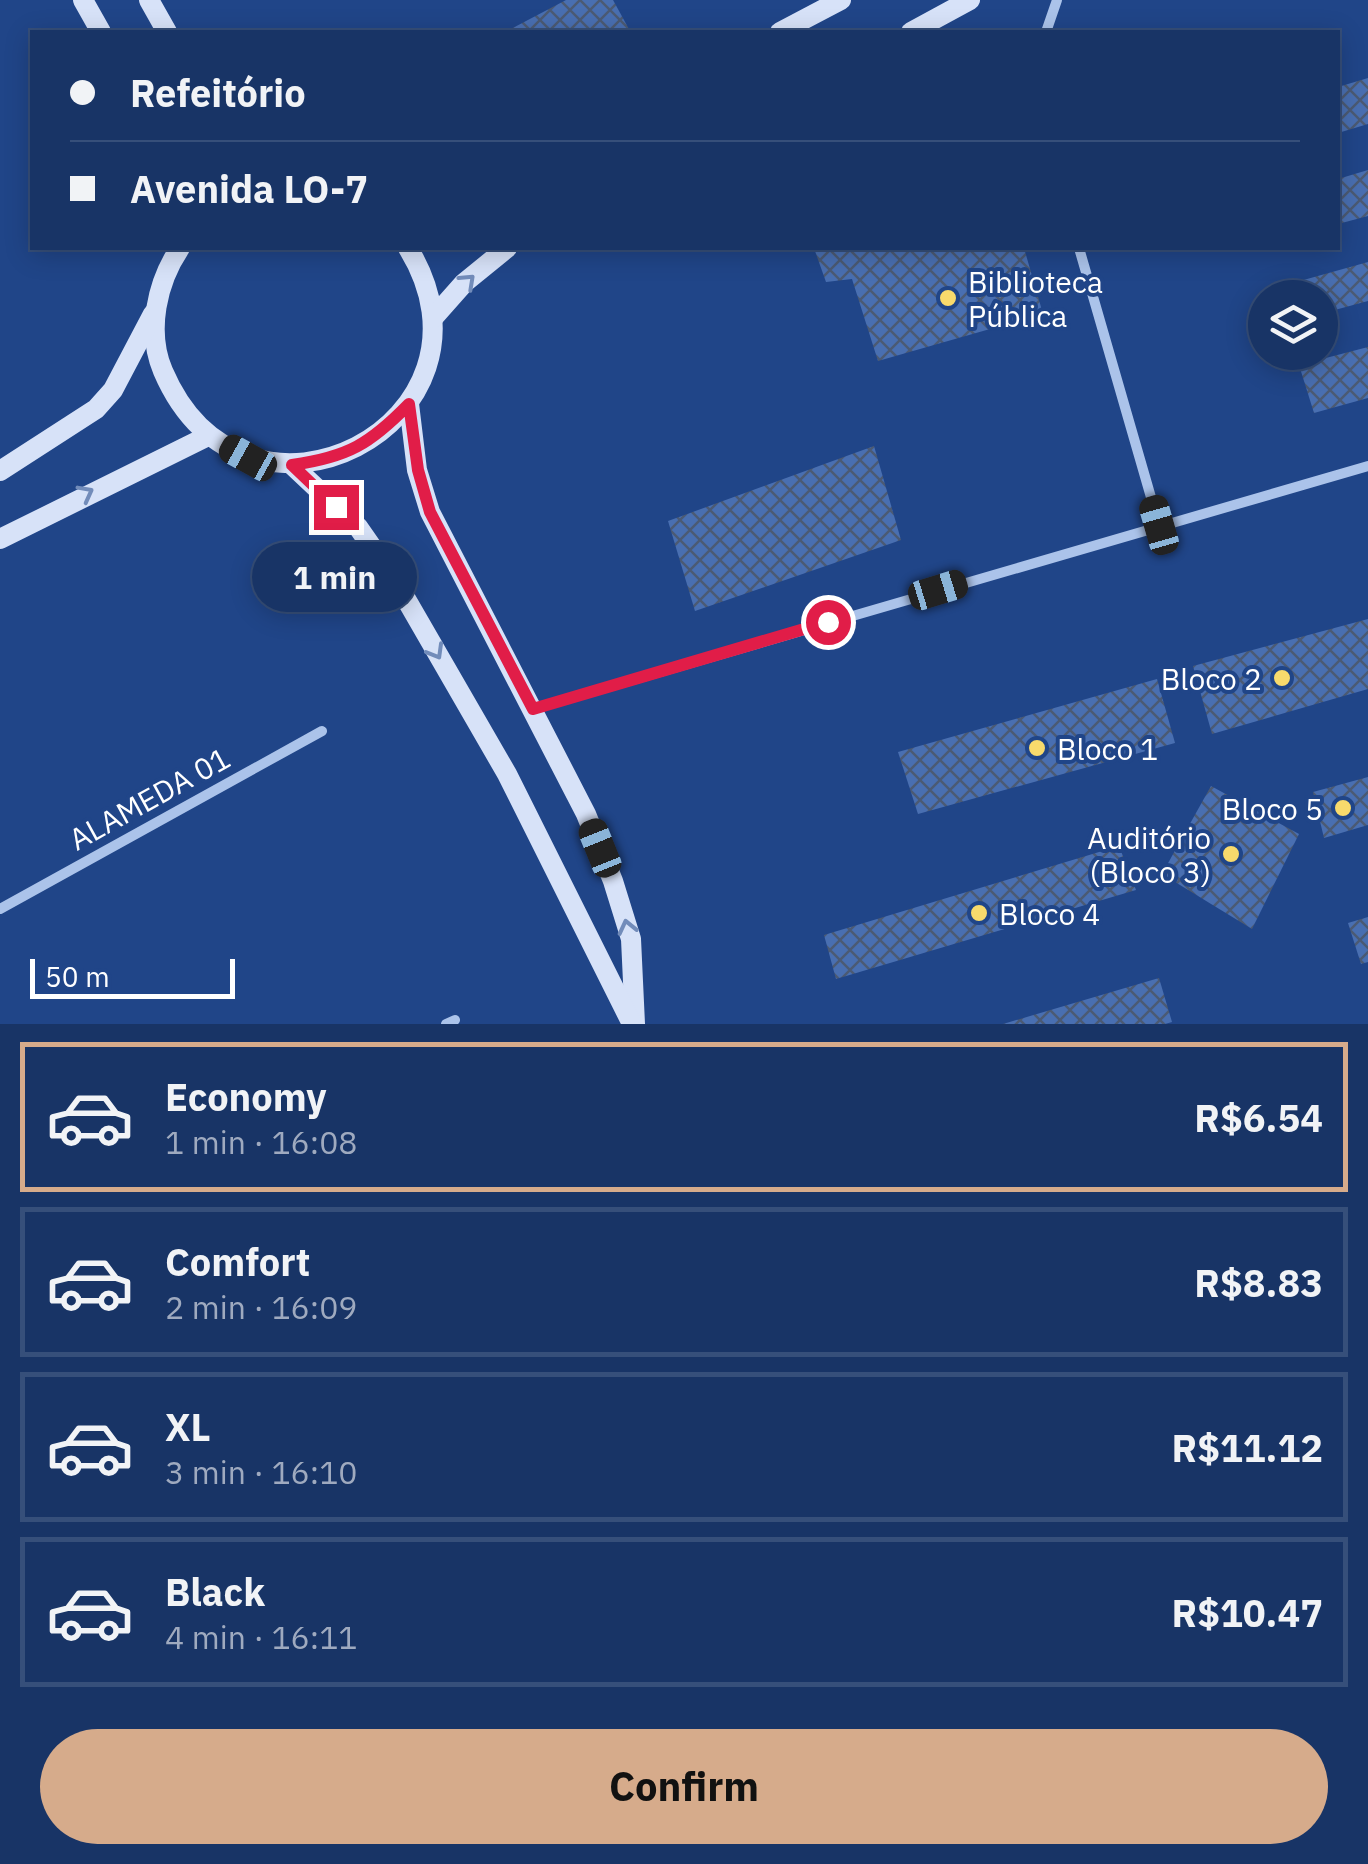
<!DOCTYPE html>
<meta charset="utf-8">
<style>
body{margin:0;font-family:"IBM Plex Sans",sans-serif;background:#213c6c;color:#f1f3f6;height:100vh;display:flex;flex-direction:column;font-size:38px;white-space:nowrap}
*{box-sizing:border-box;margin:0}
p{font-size:32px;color:#9faabf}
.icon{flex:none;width:55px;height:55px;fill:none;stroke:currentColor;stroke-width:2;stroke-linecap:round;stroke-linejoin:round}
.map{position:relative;height:1024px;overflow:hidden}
.panel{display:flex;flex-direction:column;background:#183466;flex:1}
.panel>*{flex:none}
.guide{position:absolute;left:30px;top:30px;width:1310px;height:220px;border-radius:0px;box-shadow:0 5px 25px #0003,0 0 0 2px #364f7a;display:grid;align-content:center;height:220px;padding:0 40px;background:#183466}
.buttons{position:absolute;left:1248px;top:280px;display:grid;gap:20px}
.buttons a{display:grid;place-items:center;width:90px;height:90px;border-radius:50%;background:#183466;box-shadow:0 5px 25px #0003,0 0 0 2px #364f7a;font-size:50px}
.scale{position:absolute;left:30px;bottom:25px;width:205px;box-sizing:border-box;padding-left:10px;border:5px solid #fff;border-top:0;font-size:28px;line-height:35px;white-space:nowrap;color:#fff;-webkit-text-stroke:8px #204588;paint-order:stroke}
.end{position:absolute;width:45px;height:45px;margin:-22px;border:12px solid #e11d48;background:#fff;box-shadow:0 0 0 5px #fff}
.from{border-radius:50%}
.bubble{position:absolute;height:70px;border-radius:35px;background:#183466;box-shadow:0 5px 25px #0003,0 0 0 2px #364f7a;font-size:32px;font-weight:700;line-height:70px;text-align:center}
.car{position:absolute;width:30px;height:60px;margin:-30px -15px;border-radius:12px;box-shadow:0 0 8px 2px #0007;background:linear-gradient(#222 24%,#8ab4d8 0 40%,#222 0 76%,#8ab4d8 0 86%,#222 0)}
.guide b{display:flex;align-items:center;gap:35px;height:95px;font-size:38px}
.guide b+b{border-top:2px solid #364f7a}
.guide i{width:25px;height:25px;background:#f1f3f6}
ul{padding:18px 0 0;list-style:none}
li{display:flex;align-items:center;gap:30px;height:150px;margin:0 20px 15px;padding:0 20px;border:5px solid #364f7a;border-radius:0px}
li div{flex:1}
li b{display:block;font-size:38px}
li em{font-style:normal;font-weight:700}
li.active{border-color:#d6ab8b}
li>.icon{width:90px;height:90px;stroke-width:1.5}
.action{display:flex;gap:20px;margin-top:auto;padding:20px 40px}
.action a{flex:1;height:115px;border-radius:60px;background:#d6ab8b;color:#111;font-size:40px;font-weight:700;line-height:115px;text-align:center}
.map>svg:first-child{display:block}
</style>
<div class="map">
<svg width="1368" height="1024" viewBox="0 0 1368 1024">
<defs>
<pattern id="building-cross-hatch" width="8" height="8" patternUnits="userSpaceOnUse" patternTransform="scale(2.5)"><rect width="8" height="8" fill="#496fb1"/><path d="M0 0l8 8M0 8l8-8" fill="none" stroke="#4b5a74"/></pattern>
</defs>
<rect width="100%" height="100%" fill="#204588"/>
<g fill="url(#building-cross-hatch)">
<polygon points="566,0 613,0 630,31 505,32"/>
<polygon points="1368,78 1368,124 1338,133 1338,87"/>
<polygon points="1368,170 1368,216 1338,224 1338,179"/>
<polygon points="827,248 1024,248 1043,314 878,361 852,279 826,282 815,251"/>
<polygon points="1368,262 1368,301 1320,314 1320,298 1286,298 1282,286"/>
<polygon points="1368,347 1368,398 1314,413 1299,365"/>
<polygon points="874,446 901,540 695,611 668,521"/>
<polygon points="1368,619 1368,689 1212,734 1193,666"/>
<polygon points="1157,679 1175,743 918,814 898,752"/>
<polygon points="1368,777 1368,825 1324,838 1313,792"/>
<polygon points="1211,786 1299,834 1252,929 1162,874"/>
<polygon points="1119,846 1136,890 836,979 824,935"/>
<polygon points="1368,917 1368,962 1361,964 1348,923"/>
<polygon points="1159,978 1172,1022 1165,1024 1003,1024"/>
</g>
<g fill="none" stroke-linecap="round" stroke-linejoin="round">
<g stroke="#abc3ea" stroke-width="10">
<polyline points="1046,32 1057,0"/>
<polyline points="1079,248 1159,525"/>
<polyline points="533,709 1368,466"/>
<polyline points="0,909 322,731"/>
<polyline points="446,1024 455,1020"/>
</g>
<g stroke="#d7e2f8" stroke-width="20">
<polyline points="83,0 101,32"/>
<polyline points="149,0 167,32"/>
<polyline points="780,32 841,0"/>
<polyline points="911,32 970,0"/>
<path d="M180 248C157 282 146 331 163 371 245 563 515 422 408 248"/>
<polyline points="433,318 464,283 507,248"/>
<polyline points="409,404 417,470 430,512 586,814 613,881 631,939 635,1024"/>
<polyline points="292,465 358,527 395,580 507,774 632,1024"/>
<polyline points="0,471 96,409 113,390 153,314"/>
<polyline points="0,539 208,436"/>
</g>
</g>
<defs><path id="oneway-chevron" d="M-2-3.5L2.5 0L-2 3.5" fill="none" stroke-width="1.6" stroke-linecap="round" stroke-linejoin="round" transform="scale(2.5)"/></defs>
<g stroke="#728cba">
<use href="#oneway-chevron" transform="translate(468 281) rotate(-43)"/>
<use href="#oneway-chevron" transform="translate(86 493) rotate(-28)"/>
<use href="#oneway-chevron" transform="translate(436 652) rotate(60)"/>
<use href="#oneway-chevron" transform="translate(627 927) rotate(-103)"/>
</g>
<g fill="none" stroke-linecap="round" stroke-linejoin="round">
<path stroke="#e11d48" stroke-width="12" d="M336 507 292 465C348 457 370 444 409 404L418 470 430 512 533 709 828 622"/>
</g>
<g fill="#f8da6c" stroke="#204588" stroke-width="4">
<circle cx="948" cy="298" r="10"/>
<circle cx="1282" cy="678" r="10"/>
<circle cx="1037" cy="748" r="10"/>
<circle cx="1343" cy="808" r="10"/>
<circle cx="1231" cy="854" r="10"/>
<circle cx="979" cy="913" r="10"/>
</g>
<g text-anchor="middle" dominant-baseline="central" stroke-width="8" stroke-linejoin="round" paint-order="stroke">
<g font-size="30" fill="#fff" stroke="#204588" text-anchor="start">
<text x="968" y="281">Biblioteca<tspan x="968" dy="34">Pública</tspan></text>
<text x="1262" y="678" text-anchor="end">Bloco 2</text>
<text x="1057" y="748">Bloco 1</text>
<text x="1323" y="808" text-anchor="end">Bloco 5</text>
<text x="1211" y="837" text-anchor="end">Auditório<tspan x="1211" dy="34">(Bloco 3)</tspan></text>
<text x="999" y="913">Bloco 4</text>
</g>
<g font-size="30" fill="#fff" stroke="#204588">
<text transform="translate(149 798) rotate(-29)">ALAMEDA 01</text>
</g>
</g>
</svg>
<div class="buttons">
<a><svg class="icon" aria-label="layers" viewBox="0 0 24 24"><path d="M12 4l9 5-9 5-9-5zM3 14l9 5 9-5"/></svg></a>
</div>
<div class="scale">50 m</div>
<i class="end from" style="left:828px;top:622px"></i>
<i class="end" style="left:336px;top:507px"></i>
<div class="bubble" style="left:252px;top:542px;width:165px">1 min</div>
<i class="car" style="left:248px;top:458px;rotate:299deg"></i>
<i class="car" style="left:1159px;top:525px;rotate:344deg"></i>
<i class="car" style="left:938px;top:590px;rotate:73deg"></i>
<i class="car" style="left:600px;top:848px;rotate:338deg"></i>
<div class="guide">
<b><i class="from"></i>Refeitório</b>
<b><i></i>Avenida LO-7</b>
</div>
</div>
<section class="panel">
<ul>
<li class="active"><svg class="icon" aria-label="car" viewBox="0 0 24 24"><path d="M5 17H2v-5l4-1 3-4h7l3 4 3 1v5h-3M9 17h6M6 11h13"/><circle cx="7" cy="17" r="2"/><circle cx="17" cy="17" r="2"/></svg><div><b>Economy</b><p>1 min · 16:08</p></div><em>R$6.54</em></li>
<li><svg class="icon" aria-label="car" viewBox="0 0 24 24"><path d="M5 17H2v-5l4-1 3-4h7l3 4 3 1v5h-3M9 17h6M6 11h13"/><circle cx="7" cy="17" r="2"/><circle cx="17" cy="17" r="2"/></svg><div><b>Comfort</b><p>2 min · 16:09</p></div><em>R$8.83</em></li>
<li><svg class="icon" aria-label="car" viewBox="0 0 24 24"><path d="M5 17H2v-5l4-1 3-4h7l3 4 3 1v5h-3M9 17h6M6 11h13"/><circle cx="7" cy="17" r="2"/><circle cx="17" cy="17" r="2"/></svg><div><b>XL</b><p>3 min · 16:10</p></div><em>R$11.12</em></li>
<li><svg class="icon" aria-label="car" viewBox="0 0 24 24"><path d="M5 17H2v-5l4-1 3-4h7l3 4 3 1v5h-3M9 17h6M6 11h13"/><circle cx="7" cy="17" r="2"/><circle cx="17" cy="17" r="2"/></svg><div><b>Black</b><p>4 min · 16:11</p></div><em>R$10.47</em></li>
</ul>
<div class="action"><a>Confirm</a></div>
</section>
